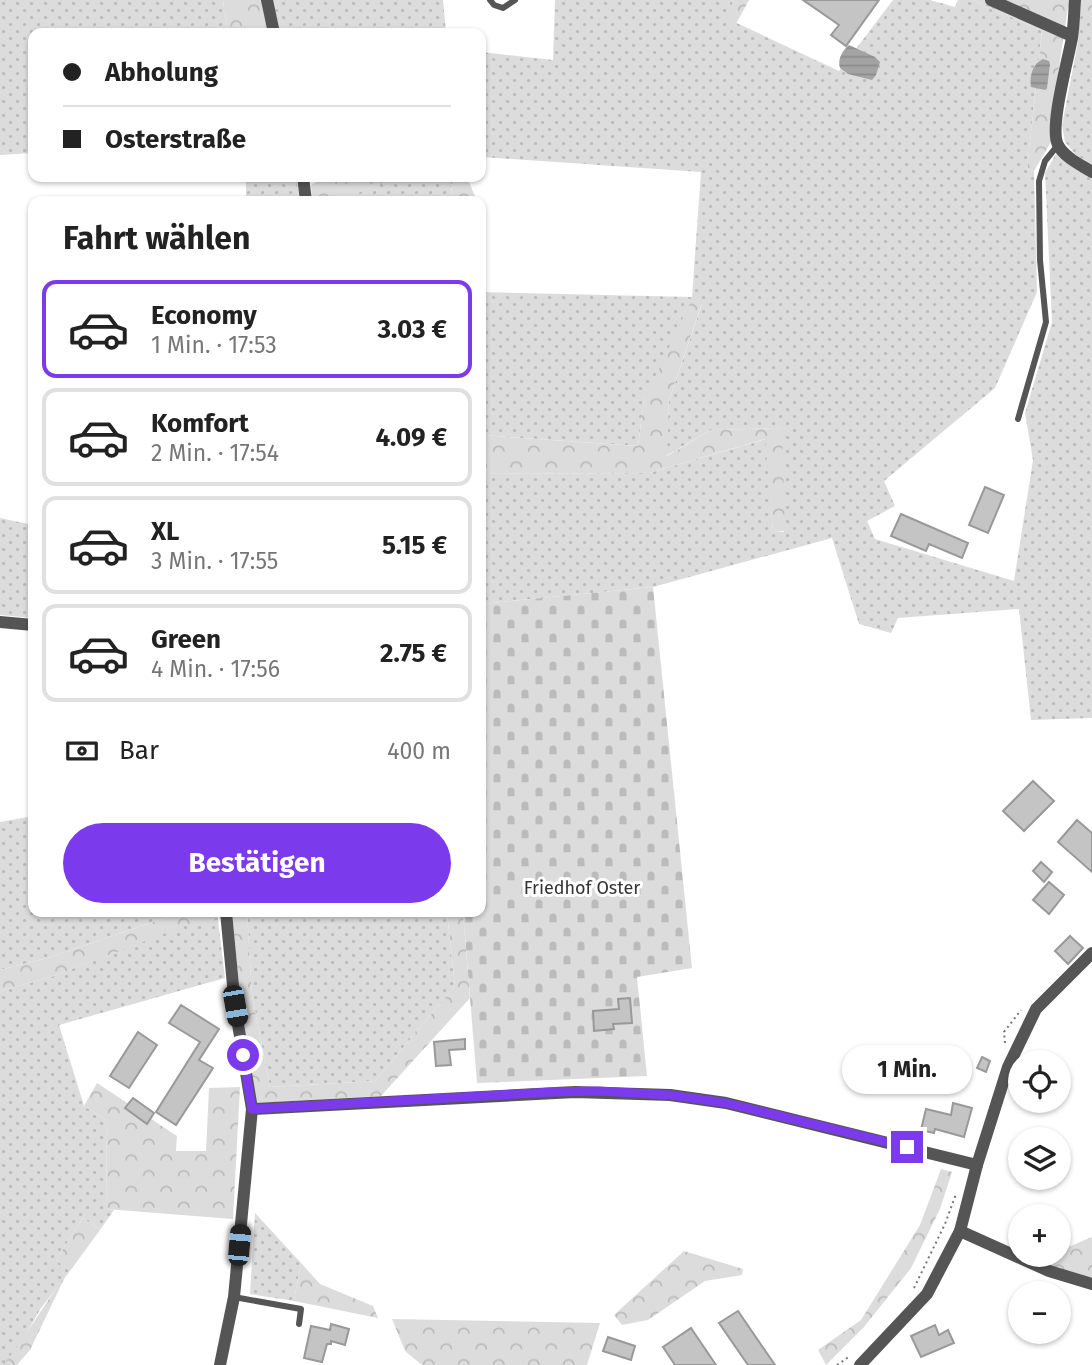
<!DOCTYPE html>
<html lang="de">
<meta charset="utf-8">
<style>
body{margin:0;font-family:"Fira Sans",sans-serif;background:#f2f2f2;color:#222;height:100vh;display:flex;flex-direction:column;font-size:26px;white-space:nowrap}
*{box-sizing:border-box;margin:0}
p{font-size:23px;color:#767676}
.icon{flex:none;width:38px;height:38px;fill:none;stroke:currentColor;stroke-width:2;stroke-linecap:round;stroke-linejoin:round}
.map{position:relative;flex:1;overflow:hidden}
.drawer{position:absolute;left:28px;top:196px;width:458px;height:721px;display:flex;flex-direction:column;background:#fff;border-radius:14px;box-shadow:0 2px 5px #0004}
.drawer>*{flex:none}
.top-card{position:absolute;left:28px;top:28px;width:458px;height:154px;border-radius:14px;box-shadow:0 2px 5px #0004;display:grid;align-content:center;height:154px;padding:0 35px;background:#fff}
.fabs{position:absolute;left:1008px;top:1050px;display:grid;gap:14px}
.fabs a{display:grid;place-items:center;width:63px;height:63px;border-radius:50%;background:#fff;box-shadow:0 2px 5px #0004;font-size:35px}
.end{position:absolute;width:32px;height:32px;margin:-16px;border:9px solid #7c3aed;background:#fff;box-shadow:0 0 0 4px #fff}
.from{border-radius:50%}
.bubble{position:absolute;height:49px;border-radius:24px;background:#fff;box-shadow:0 2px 5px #0004;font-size:23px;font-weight:700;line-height:49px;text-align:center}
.car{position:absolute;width:21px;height:42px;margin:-21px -10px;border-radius:9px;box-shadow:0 0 5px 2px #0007;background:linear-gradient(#222 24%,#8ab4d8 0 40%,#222 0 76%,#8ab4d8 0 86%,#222 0)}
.top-card b{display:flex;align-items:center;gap:24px;height:66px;font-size:26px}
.top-card b+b{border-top:2px solid #e0e0e0}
.top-card i{width:18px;height:18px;background:#222}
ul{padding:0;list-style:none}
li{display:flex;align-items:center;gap:21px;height:98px;margin:0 14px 10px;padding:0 21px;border:4px solid #e0e0e0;border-radius:14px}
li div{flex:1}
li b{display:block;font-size:26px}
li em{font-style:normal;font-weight:700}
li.current{border-color:#7c3aed}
li>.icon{width:63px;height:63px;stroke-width:1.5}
h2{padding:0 35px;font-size:32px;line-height:84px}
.pay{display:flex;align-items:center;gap:18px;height:77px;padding:0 35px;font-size:26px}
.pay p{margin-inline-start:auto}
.primary-button{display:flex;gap:14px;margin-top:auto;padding:14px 35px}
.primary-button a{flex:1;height:80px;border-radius:42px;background:#7c3aed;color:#fff;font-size:28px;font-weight:700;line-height:80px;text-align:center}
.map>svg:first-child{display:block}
</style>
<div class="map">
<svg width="1092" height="1365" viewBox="0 0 1092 1365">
<defs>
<pattern id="grass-dots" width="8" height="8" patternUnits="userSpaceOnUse" patternTransform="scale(1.75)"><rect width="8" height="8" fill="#dcdcdc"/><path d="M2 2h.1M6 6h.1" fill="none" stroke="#bbb" stroke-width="1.8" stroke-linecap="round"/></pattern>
<pattern id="forest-crowns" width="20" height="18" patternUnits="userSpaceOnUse" patternTransform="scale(1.75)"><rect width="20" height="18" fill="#dcdcdc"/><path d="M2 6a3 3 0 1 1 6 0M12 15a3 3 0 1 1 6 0" fill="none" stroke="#bbb"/></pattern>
<pattern id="cemetery-stones" width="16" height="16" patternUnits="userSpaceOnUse" patternTransform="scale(1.75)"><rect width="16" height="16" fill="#dcdcdc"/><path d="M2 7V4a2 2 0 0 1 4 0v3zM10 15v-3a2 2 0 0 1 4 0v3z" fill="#bbb"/></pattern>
<pattern id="water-rules" width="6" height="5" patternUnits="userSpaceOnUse" patternTransform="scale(1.75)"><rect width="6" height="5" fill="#a3a3a3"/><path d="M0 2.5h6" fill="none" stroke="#8b8b8b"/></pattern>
</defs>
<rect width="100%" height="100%" fill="#fff"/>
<g fill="url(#grass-dots)">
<polygon points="0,0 223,0 228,33 33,33 33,153 0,155"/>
<polygon points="273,0 443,0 446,33 280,33"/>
<polygon points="555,0 734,0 726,18 839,71 893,0 930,0 955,7 958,0 973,0 1042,31 1027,169 1034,171 1037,292 995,388 884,481 895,506 867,521 875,539 1014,581 1033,460 1025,413 1052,322 1045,173 1056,154 1092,178 1092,718 1031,720 1019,609 898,618 891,633 859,624 832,538 653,587 481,604 481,474 649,473 766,439 773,532 784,532 781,428 711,430 666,456 669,400 702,304 644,400 638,446 481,435 481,292 692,297 701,172 481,157 481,52 553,60"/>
<polygon points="1080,11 1092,17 1092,165 1075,154 1065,142 1062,125 1078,42"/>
<polygon points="246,177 296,177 300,201 246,201"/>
<polygon points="397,177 449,177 454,201 347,201 347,197"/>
<polygon points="0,518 33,525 33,618 0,615"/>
<polygon points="33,816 33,912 182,912 51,957 0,970 0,822"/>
<polygon points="247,912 447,912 455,986 375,1081 270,1087 252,995"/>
<polygon points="218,920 225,978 59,1025 84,1106 107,1121 106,1209 114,1210 100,1230 83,1218 56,1260 70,1271 41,1308 18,1348 4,1365 0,1365 0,991 51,977 190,923"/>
<polygon points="255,1213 301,1263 294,1301 250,1294"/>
</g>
<g fill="url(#forest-crowns)">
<polygon points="223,0 262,0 268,33 228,33"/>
<polygon points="734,0 749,0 736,24 725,18"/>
<polygon points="973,0 1092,0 1092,17 1068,7 1051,121 1051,142 1034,171 1027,169 1042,31"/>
<polygon points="326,177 397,177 348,197 347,201 312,201 311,185"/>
<polygon points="449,177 467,177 477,201 454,201"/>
<polygon points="693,297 702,303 669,400 667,456 711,430 782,428 785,531 773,532 765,439 649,473 481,474 481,435 638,446 644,400"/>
<polygon points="182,912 217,912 218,920 190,924 51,977 0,991 0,970 51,957"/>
<polygon points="232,912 247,912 252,995 270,1087 375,1081 455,986 447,912 463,912 470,998 381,1096 256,1103 241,1005"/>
<polygon points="97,1083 177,1136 176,1151 206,1151 209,1088 240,1087 233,1219 106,1209 107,1121 84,1106"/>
<polygon points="941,1169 952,1172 940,1209 911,1268 864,1327 826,1365 818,1350 861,1320 920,1225"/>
<polygon points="83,1218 100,1230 70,1271 56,1260"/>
<polygon points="1092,1237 1092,1281 1036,1260 1049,1255 1059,1255 1059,1251"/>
<polygon points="684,1251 743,1269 742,1275 705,1281 648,1320 622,1325 614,1315"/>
<polygon points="301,1263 320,1284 373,1306 378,1318 294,1301"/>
<path d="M66 1275 30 1350 17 1365H3C26 1337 44 1304 66 1275Z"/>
<polygon points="392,1319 600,1323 587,1365 422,1365 405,1351"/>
</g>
<polygon fill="url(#cemetery-stones)" points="653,587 692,968 637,977 647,1076 477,1083 463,912 481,912 481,604"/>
<g fill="url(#water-rules)">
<path d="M849 45 875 57 880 62 876 75 872 80 848 74 840 68C837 59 843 50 849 45Z"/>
<path d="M1043 59 1049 61 1050 64 1047 88 1045 90 1031 87C1029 76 1033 63 1043 59Z"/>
</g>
<g fill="#c4c4c4" stroke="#999" stroke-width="2">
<polygon points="803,0 879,0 846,46 831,35 839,25"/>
<polygon points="985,487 1004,495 988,533 969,525"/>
<polygon points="901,514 968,543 962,558 929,544 926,551 891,536"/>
<polygon points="1033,781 1054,801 1024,831 1003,811"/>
<polygon points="1077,820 1092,833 1092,872 1058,842"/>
<polygon points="1041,862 1052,872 1044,882 1033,871"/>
<polygon points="1049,882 1064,895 1049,914 1033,900"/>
<polygon points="1070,936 1083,948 1068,964 1055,951"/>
<polygon points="630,998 632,1023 613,1024 614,1029 594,1031 593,1011 619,1009 618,999"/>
<polygon points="181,1005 219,1029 199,1060 213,1068 176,1125 156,1112 200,1042 169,1023"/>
<polygon points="138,1032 157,1045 129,1088 110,1076"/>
<polygon points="465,1039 465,1049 449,1050 451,1065 436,1066 434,1042"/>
<polygon points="982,1057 990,1061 986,1072 977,1068"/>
<polygon points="943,1067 955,1073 944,1090 934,1083"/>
<polygon points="133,1098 154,1113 147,1124 125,1108"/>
<polygon points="953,1103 972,1108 964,1137 935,1129 934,1133 921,1130 926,1109 951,1115"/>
<polygon points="738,1311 775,1365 748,1365 719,1323"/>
<polygon points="331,1324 349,1329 345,1345 331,1341 331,1344 327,1344 322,1362 304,1358 311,1326 330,1330"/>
<polygon points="935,1325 939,1335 948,1330 954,1343 921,1357 911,1336"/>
<polygon points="691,1328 716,1365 675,1365 663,1347"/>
<polygon points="608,1337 635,1346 631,1360 603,1351"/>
</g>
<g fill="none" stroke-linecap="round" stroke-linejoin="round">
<g stroke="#777" stroke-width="2" stroke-dasharray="2 3.5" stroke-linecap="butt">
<polyline points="1005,1043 1004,1032 1021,1010"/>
<polyline points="914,1288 945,1224 956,1194"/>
<polyline points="837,1365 850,1356"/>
</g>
<g stroke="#555" stroke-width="6">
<polyline points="490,0 494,5 503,8 515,0"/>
<polyline points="1018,419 1046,322 1040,260 1039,181 1045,161 1058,145"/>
<polyline points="234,1297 301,1309 299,1324"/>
</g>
<g stroke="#555" stroke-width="12">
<polyline points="267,0 274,33"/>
<polyline points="991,0 1072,36"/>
<path d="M1075 0C1074 13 1074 25 1072 38 1068 60 1049 128 1058 145 1064 157 1081 165 1092 172"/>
<polyline points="303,177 306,201"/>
<polyline points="0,622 33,625"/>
<polyline points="252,1109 575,1092 670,1095 726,1103 977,1165"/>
<polyline points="960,1231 1049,1271 1092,1284"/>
<polyline points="220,1365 234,1297 252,1109 235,1006 226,912"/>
<polyline points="860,1365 927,1294 960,1231 977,1165 1008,1067 1036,1009 1092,953"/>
</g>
</g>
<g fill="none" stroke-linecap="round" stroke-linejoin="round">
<polyline stroke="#7c3aed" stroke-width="9" points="243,1055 252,1109 552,1092 599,1091 670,1095 726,1103 907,1147"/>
</g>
<g text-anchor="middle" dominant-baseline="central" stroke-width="6" stroke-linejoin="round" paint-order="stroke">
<g font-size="18" fill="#333" stroke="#fff">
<text x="582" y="888">Friedhof Oster</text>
</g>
</g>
</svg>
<div class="fabs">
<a><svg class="icon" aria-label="locate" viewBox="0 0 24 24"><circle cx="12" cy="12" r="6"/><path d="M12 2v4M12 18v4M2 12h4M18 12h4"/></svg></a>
<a><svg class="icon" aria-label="layers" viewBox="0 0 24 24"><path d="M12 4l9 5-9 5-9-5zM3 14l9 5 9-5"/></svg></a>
<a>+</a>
<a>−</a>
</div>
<i class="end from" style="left:243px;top:1055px"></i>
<i class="end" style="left:907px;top:1147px"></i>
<div class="bubble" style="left:842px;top:1045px;width:130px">1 Min.</div>
<i class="car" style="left:235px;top:1006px;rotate:170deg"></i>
<i class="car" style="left:239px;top:1245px;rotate:5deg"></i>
<div class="top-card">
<b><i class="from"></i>Abholung</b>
<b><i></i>Osterstraße</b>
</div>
<section class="drawer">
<h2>Fahrt wählen</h2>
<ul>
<li class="current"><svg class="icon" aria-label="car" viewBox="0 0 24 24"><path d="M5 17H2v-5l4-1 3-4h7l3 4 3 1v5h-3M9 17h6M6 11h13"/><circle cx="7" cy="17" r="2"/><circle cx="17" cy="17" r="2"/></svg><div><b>Economy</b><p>1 Min. · 17:53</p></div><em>3.03 €</em></li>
<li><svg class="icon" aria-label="car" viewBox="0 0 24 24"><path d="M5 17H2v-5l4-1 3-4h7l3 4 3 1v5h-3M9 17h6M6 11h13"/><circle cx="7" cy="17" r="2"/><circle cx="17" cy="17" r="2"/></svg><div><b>Komfort</b><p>2 Min. · 17:54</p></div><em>4.09 €</em></li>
<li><svg class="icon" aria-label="car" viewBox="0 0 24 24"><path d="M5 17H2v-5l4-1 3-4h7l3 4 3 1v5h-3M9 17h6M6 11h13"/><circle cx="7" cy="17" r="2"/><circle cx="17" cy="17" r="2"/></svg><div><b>XL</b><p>3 Min. · 17:55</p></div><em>5.15 €</em></li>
<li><svg class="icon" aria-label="car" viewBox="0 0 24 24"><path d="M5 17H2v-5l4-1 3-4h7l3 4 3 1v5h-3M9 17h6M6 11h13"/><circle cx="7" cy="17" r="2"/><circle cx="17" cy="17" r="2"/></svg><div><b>Green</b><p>4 Min. · 17:56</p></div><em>2.75 €</em></li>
</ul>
<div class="pay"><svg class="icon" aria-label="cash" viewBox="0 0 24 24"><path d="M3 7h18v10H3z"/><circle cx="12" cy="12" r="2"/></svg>Bar<p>400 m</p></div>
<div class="primary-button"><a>Bestätigen</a></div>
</section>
</div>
